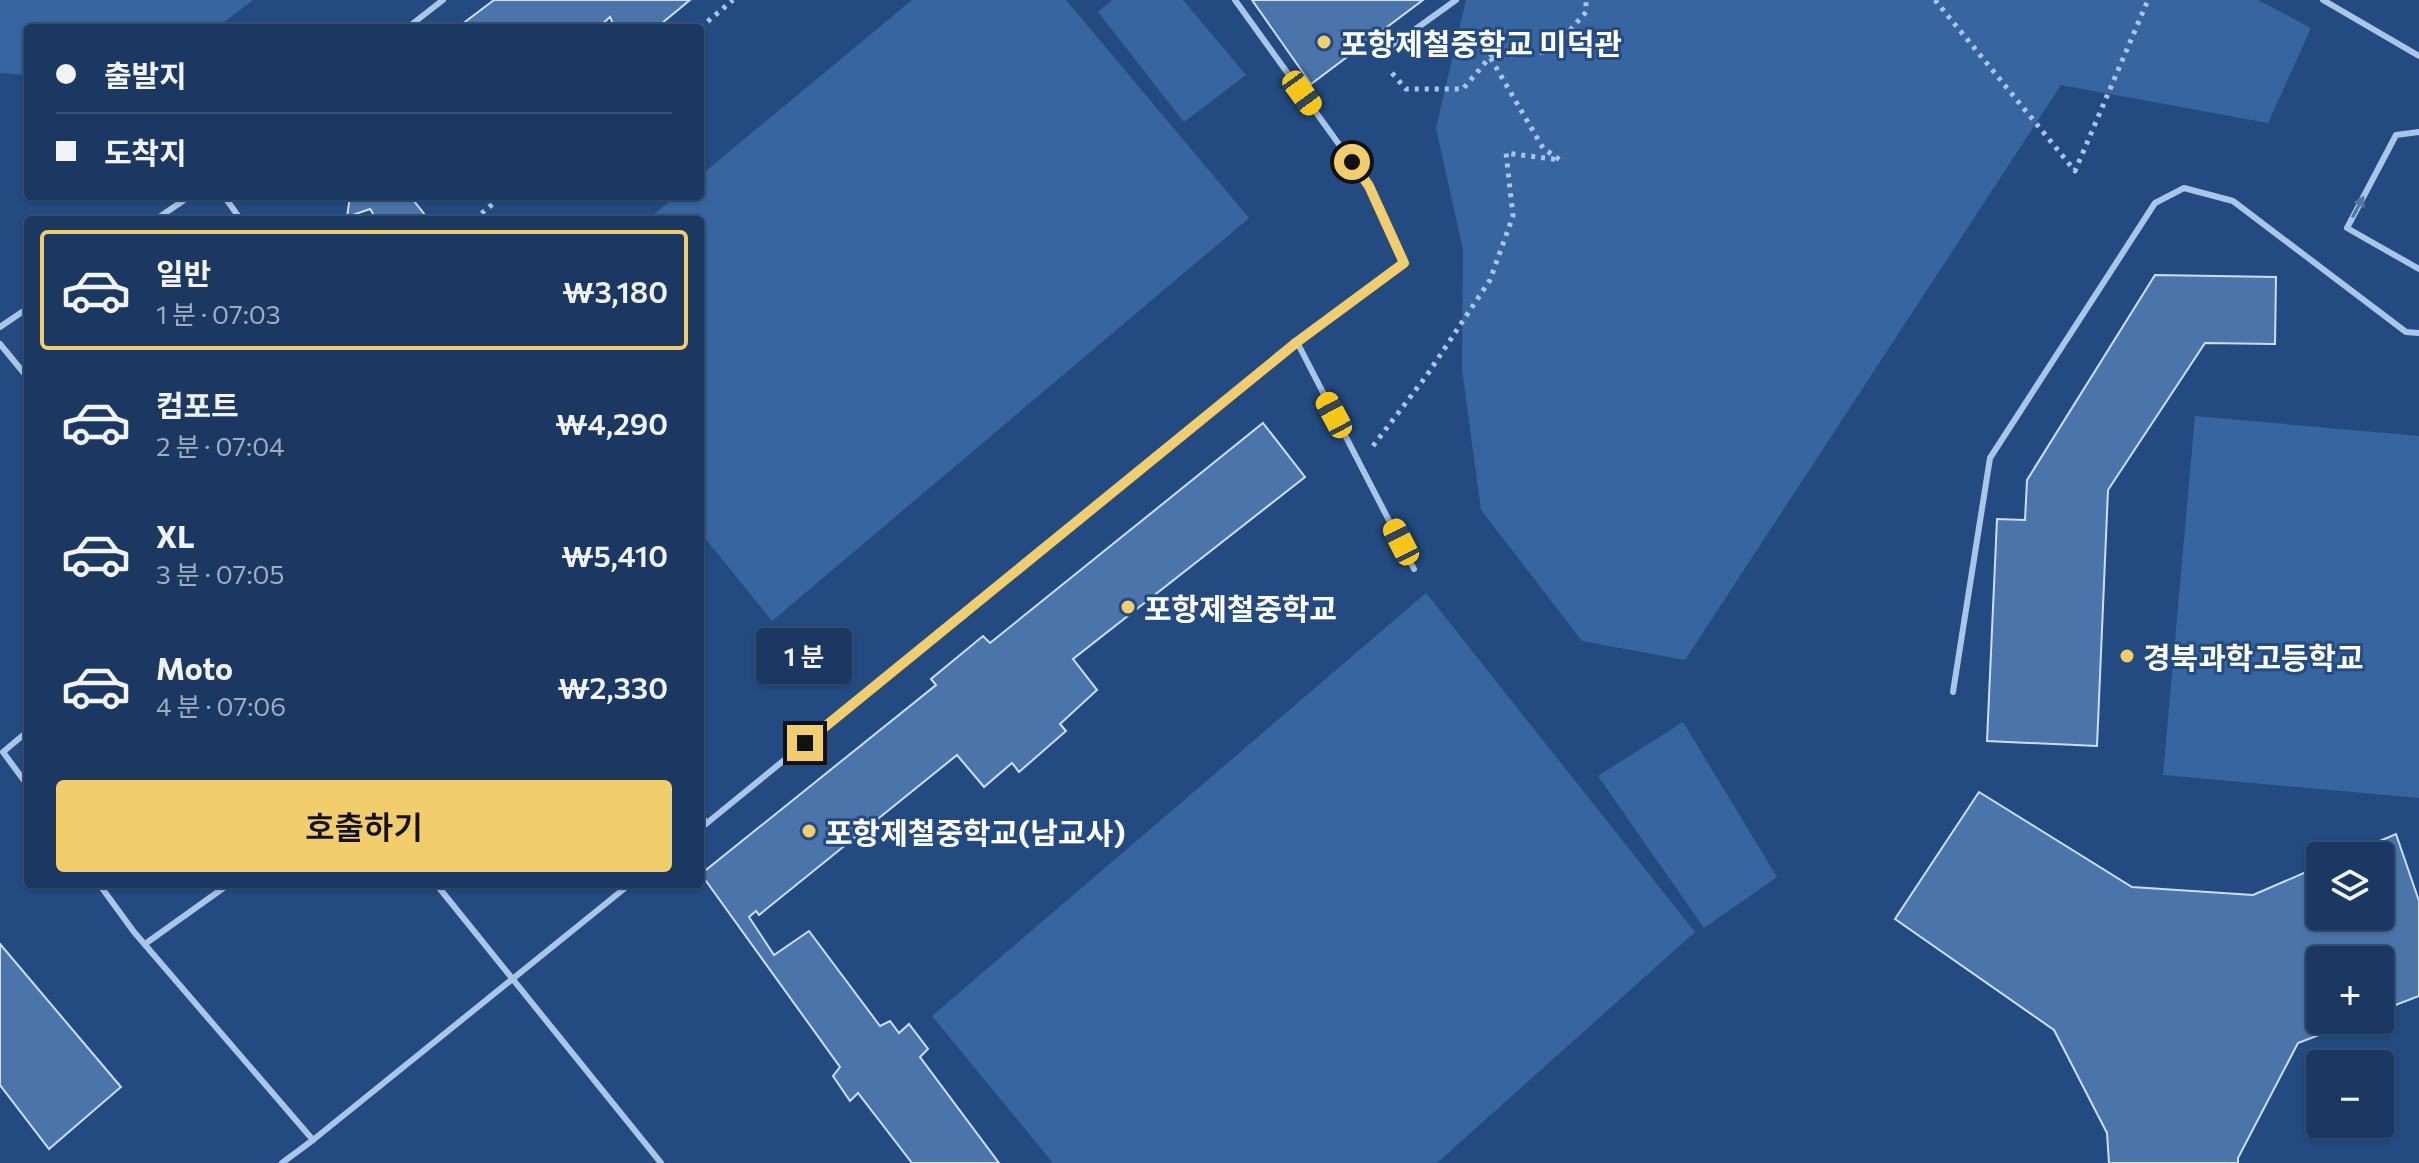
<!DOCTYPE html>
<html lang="ko">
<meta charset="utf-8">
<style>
body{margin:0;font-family:Commissioner,"Noto Sans KR",sans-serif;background:#27436a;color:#f1f3f6;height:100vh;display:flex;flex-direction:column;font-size:30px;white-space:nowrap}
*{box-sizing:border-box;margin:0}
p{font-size:26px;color:#9facbd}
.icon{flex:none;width:44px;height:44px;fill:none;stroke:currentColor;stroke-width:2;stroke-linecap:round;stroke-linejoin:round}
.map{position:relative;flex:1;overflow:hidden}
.details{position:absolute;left:24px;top:216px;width:680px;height:672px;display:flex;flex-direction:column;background:#1a3861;border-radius:8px;box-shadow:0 2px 6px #0004,0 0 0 2px #385276}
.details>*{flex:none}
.guide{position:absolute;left:24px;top:24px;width:680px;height:176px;border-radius:8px;box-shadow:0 2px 6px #0004,0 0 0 2px #385276;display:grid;align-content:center;height:176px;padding:0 32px;background:#1a3861}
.tools{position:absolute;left:2306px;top:842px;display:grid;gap:16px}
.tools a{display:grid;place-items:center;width:88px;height:88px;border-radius:8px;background:#1a3861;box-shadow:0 2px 6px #0004,0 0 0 2px #385276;font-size:40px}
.end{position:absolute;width:36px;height:36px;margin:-18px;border:10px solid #f2cd6c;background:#111;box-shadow:0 0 0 4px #111}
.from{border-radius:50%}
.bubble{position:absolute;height:56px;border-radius:8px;background:#1a3861;box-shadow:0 2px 6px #0004,0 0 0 2px #385276;font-size:26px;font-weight:600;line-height:56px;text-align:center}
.car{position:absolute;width:24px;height:48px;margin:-24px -12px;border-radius:10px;box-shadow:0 0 6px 2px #0007;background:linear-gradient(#f5c518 24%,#345 0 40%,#f5c518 0 76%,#345 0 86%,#f5c518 0)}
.guide b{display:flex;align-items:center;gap:28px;height:76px;font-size:30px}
.guide b+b{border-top:2px solid #385276}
.guide i{width:20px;height:20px;background:#f1f3f6}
ul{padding:14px 0 0;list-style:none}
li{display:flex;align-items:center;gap:24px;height:120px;margin:0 16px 12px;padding:0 16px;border:4px solid transparent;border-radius:8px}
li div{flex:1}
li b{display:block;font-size:30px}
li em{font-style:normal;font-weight:600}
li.selected{border-color:#f2cd6c}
li>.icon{width:72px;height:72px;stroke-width:1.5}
.button{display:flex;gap:16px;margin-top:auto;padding:16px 32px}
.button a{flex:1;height:92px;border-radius:8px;background:#f2cd6c;color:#111;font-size:32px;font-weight:600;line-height:92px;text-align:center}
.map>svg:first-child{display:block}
</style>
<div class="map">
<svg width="2419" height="1163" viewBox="0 0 2419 1163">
<rect width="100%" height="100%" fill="#234b81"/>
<g fill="#37659f">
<polygon points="0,0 253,0 216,28 28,28 28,75 0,73"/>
<polygon points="912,0 1066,0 1249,218 772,621 700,532 700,220 647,220 676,196 700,196 700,176"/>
<polygon points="1112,0 1183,0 1246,75 1184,122 1098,12"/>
<polygon points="1466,0 2258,0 2311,28 2268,123 2061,85 1685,660 1582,641 1481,510 1462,369 1463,250 1436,128"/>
<polygon points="2195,416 2419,436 2419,798 2163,775"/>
<polygon points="1426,593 1695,932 1437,1163 1053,1163 932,1016"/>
<polygon points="1683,722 1777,877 1704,928 1598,776"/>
</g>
<g fill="#4b75aa" stroke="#cddff6" stroke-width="2">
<polygon points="494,0 690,0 656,28 615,28 610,17 598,28 457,28"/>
<polygon points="1252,0 1423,0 1311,84"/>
<polygon points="350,196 410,196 429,220 377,220 370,209 347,217"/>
<polygon points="2155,275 2276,277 2275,344 2205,343 2108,490 2097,746 1987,741 1997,519 2025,520 2027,480"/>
<polygon points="1263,423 1305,477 1073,659 1097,690 1060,724 1066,731 1019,772 1012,763 984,787 957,755 759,915 756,911 749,917 774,955 809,931 880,1026 890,1021 899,1033 909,1024 928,1049 920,1057 999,1163 912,1163 858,1093 850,1101 833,1076 840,1067 701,874 936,685 931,679 983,636 990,643"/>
<polygon points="1979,792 2132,887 2253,895 2320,866 2320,916 2380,916 2380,856 2344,856 2396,834 2419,901 2419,996 2380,1011 2380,960 2320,960 2320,1020 2358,1020 2298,1043 2238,1158 2238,1163 2109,1163 2107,1133 2054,1030 1895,919"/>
<polygon points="0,944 121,1087 49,1149 0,1085"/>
</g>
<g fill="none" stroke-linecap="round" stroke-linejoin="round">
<g stroke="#a9c5e7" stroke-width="5" stroke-dasharray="4 6" stroke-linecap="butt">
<polyline points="1935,0 2075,171 2148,0"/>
<polyline points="700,28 733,0"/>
<polyline points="1392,73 1406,89 1463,89 1490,57 1552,51 1586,12 1586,0"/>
<polyline points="474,220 502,196"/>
<polyline points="1373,446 1427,375 1490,280 1513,216 1506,153 1560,160 1543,148 1490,57"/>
</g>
<g stroke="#a9c5e7" stroke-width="6">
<polyline points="1235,0 1369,186 1404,263 1297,342"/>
<polyline points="2323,0 2419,56"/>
<polyline points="407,28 443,0"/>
<polyline points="1378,56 1456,0"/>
<polyline points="2419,132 2396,135 2347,228 2419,269"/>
<polyline points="224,196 241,220"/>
<polyline points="155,220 190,196"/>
<polyline points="0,327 28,308"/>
<polyline points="0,344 28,378"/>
<polyline points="1953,692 1990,458 2155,203 2184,188 2233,201 2406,332 2419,333"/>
<polyline points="28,731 3,752 28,786"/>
<polyline points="700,815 707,823 700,829"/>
<polyline points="707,823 1297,342 1414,569"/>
<polyline points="99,884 134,932 313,1140 630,884"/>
<polyline points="436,884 661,1163"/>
<polyline points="145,944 229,884"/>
<polyline points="282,1163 313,1140"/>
</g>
</g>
<defs><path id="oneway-solid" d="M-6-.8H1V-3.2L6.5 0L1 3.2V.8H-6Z" transform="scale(2)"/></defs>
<use fill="#5276a5" href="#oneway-solid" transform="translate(2358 207) rotate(-62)"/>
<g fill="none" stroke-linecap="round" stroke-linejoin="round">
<polyline stroke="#f2cd6c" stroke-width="10" points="805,743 1297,342 1404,263 1369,186 1352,162"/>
</g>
<g fill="#f2cd6c" stroke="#234b81" stroke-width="3">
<circle cx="1324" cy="42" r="8"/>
<circle cx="1128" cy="607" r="8"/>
<circle cx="2127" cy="656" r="8"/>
<circle cx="809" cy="831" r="8"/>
</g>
<g text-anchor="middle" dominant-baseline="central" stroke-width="6" stroke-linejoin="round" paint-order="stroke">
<g font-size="30" font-weight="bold" fill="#fff" stroke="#234b81" text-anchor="start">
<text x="1340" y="42">포항제철중학교 미덕관</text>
<text x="1144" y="607">포항제철중학교</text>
<text x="2143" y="656">경북과학고등학교</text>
<text x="825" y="831">포항제철중학교(남교사)</text>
</g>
</g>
</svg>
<div class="tools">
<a><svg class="icon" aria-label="layers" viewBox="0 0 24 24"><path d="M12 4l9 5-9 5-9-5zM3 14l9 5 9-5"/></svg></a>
<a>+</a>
<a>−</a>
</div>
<i class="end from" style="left:1352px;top:162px"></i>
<i class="end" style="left:805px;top:743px"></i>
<div class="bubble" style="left:756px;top:628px;width:96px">1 분</div>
<i class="car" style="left:1302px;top:93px;rotate:144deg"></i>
<i class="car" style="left:1334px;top:415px;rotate:332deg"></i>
<i class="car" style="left:1401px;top:542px;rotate:333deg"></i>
<div class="guide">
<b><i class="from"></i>출발지</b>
<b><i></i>도착지</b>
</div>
<section class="details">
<ul>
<li class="selected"><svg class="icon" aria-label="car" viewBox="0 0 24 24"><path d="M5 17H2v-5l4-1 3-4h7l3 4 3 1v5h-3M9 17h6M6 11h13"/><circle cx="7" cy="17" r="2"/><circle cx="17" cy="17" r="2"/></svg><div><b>일반</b><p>1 분 · 07:03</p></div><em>₩3,180</em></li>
<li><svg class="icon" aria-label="car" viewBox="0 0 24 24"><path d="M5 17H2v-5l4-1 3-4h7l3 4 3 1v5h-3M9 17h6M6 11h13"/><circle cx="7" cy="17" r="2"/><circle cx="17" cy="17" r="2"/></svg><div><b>컴포트</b><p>2 분 · 07:04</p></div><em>₩4,290</em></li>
<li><svg class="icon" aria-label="car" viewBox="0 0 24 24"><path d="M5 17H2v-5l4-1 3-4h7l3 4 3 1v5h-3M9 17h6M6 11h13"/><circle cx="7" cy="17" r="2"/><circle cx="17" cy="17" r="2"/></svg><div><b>XL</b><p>3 분 · 07:05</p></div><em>₩5,410</em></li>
<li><svg class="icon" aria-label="car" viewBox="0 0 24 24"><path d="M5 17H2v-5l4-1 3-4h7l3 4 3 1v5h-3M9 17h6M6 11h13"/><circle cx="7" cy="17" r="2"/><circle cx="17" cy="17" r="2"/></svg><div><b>Moto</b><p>4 분 · 07:06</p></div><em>₩2,330</em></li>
</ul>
<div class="button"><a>호출하기</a></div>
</section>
</div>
